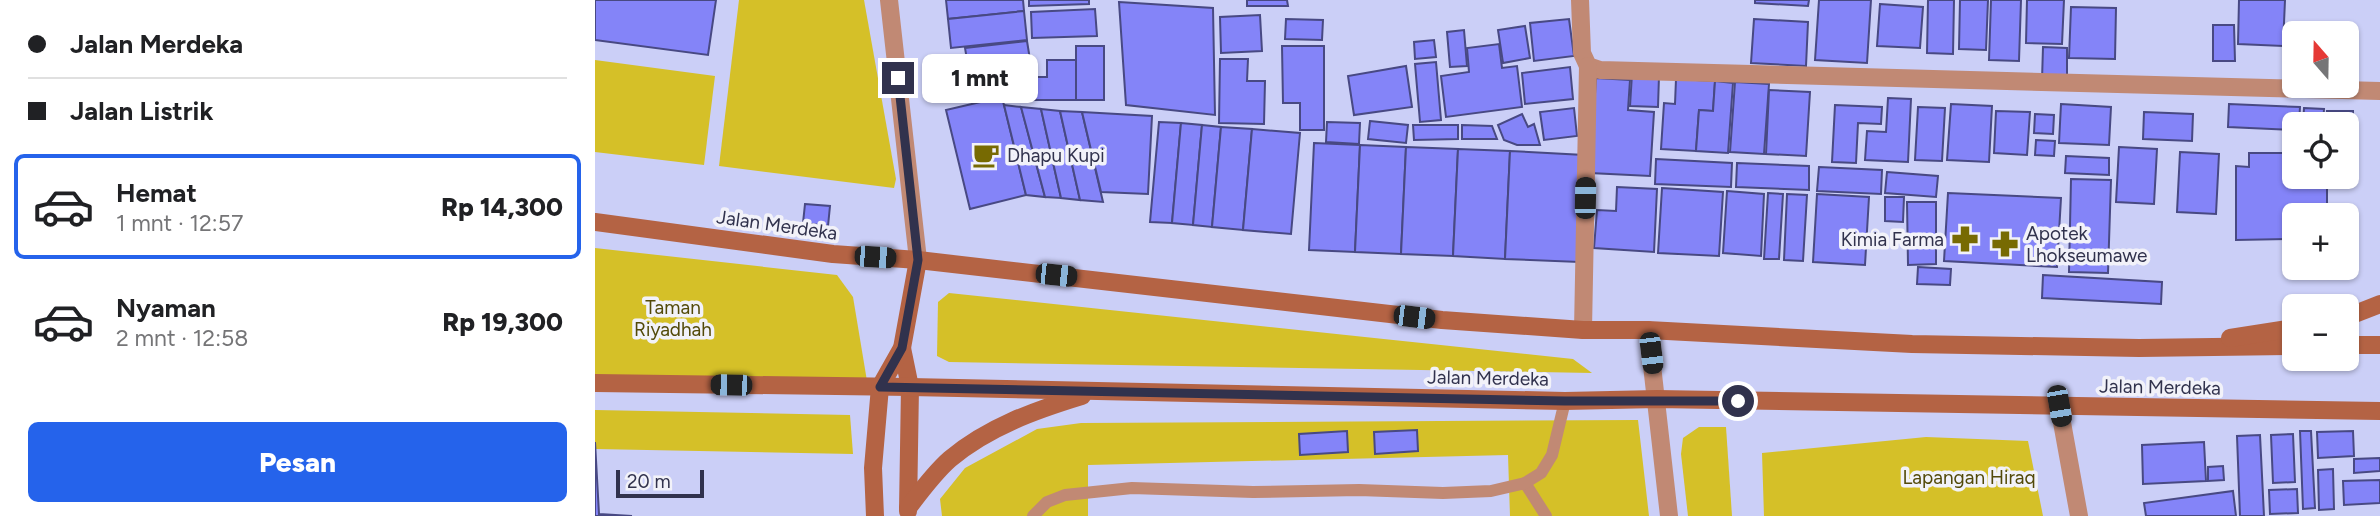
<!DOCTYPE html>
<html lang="id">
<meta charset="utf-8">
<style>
body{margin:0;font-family:Figtree,sans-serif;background:#f2f2f2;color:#202124;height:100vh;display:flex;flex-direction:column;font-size:26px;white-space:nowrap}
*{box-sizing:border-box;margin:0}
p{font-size:23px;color:#757577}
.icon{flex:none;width:38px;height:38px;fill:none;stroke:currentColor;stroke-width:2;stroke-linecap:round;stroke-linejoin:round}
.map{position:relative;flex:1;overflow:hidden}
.side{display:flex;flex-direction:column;background:#fff;width:595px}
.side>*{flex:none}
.banner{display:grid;align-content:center;height:154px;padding:0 28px;background:#fff}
.needle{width:46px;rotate:340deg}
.fabs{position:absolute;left:1687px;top:21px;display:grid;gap:14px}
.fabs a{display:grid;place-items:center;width:77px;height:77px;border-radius:10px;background:#fff;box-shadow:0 2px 5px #0004;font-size:35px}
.scale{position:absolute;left:21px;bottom:18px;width:88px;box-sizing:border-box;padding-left:7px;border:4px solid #31324d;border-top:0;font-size:19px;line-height:24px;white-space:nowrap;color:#31324d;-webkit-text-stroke:5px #f2f2f9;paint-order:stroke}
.end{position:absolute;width:32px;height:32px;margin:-16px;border:9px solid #31324d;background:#fff;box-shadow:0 0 0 4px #fff}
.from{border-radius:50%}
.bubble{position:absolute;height:49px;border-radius:10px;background:#fff;box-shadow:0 2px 5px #0004;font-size:23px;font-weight:800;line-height:49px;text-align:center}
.car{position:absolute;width:21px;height:42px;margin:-21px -10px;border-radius:9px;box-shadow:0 0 5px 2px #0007;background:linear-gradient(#222 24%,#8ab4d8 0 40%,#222 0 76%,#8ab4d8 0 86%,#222 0)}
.banner b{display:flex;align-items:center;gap:24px;height:66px;font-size:26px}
.banner b+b{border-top:2px solid #e0e0e0}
.banner i{width:18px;height:18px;background:#202124}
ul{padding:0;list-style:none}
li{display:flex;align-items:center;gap:21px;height:105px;margin:0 14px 10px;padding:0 14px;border:4px solid transparent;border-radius:10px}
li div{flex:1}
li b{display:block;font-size:26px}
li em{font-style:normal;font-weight:800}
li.current{border-color:#2563eb}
li>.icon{width:63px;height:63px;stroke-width:1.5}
.cta{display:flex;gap:14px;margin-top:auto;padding:14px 28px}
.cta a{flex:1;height:80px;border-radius:10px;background:#2563eb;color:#fff;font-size:28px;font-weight:800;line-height:80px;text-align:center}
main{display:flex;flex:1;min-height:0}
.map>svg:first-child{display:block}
</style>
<main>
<section class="side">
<div class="banner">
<b><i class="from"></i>Jalan Merdeka</b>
<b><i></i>Jalan Listrik</b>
</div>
<ul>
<li class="current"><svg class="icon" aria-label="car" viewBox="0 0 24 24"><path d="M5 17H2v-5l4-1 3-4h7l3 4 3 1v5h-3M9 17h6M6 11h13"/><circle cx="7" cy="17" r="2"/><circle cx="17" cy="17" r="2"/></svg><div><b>Hemat</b><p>1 mnt · 12:57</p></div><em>Rp 14,300</em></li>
<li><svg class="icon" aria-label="car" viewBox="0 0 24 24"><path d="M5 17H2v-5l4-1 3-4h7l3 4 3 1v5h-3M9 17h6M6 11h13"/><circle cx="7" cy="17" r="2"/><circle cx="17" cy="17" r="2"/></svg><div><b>Nyaman</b><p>2 mnt · 12:58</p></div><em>Rp 19,300</em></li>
</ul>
<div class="cta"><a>Pesan</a></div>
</section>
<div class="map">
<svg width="1785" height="516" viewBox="0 0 1785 516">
<rect width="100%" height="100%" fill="#cbcff7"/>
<g fill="#d5c028">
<polygon points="144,0 269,0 301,179 299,188 124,166"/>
<polygon points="0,60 120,76 109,165 0,152"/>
<polygon points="0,248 242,275 258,297 273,387 0,377"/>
<polygon points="354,293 978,359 997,373 354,362 342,356 343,302"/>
<polygon points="0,410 255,415 258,454 0,449"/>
<polygon points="1043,420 1054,516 915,516 913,455 493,465 493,516 347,516 345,499 370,468 442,429 486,423"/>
<polygon points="1104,427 1131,427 1137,516 1093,516 1086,454 1088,438"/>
<polygon points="1331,437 1433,441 1448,516 1169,516 1167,453"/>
</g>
<g fill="#8484f8" stroke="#484983" stroke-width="2">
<polygon points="0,0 121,0 113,55 0,40"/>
<polygon points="351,0 428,0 429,11 353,19"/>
<polygon points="434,0 494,0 494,4 434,6"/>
<polygon points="652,0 692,0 693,6 652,6"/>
<polygon points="1160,0 1214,0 1213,6 1160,3"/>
<polygon points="1224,0 1276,0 1272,63 1220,60"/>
<polygon points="1333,0 1359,0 1358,54 1332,53"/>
<polygon points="1365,0 1393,0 1391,50 1364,49"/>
<polygon points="1396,0 1426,0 1424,61 1394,60"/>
<polygon points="1432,0 1469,0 1467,44 1431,43"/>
<polygon points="1644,0 1690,0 1688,46 1643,44"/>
<polygon points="524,2 618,8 620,115 531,105"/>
<polygon points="1285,4 1328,7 1325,48 1282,46"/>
<polygon points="1476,7 1521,8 1520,59 1474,58"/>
<polygon points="500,9 502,36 437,38 436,12"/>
<polygon points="429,11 432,40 356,48 353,19"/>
<polygon points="665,15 667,51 626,53 625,17"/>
<polygon points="691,19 728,20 727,40 690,39"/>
<polygon points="974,19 979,56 939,61 935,23"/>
<polygon points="1159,19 1213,22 1211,66 1156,63"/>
<polygon points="1618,25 1639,25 1640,61 1618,61"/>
<polygon points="930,26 935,58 908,63 903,30"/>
<polygon points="869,30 872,66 855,67 852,32"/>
<polygon points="839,40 841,57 820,59 819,42"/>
<polygon points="432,41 437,72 376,84 370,48"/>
<polygon points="904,44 907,68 922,66 927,107 851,117 846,76 874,72 872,48"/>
<rect x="481" y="46" width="28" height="54"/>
<polygon points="687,46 729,46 729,130 705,130 705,103 688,103"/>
<polygon points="1448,47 1472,48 1472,80 1447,80"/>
<polygon points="625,59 653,59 652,81 670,81 669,124 624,123"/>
<polygon points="452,60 481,60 481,100 436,100 436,77 452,77"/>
<polygon points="841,62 846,120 825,122 820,64"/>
<polygon points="811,66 817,107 759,115 753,76"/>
<polygon points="975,67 978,99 930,104 927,73"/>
<polygon points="1037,74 1064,76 1063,107 1035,106"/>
<polygon points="411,78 415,93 382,102 376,84"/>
<polygon points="1001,78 1035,80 1033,110 1059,112 1055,176 995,173"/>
<polygon points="1081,79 1120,81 1118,111 1104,110 1101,151 1066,149 1069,103 1080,104"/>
<polygon points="1120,81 1138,83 1133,153 1101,151 1104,110 1118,111"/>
<polygon points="1140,82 1174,84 1169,154 1135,152"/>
<polygon points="1174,90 1215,92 1211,156 1171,154"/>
<polygon points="407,97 431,195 375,209 351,110"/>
<polygon points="1293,98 1316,99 1313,162 1270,160 1272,131 1291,132"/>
<polygon points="1356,104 1397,106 1394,162 1352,160"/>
<polygon points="1466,104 1516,107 1514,145 1464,143"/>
<polygon points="1634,104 1705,107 1704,124 1699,124 1699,130 1633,127"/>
<polygon points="409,105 426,107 450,197 431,195"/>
<polygon points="1240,105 1287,107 1286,124 1263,123 1261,163 1237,162"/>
<polygon points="426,107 446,109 466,198 450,197"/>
<polygon points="1323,107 1350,108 1347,161 1320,160"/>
<polygon points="979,108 982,136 949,140 945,112"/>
<polygon points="1709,108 1729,109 1728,124 1708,124"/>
<polygon points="446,109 465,111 485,200 466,198"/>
<polygon points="465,111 487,112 508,202 485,200"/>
<polygon points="1401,111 1435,112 1432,155 1399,153"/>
<polygon points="1732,111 1758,111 1758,135 1752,135 1752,124 1732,124"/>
<polygon points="487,112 557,116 553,194 506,192"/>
<polygon points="1549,112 1598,114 1597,141 1548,139"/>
<polygon points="927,114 933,127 939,124 945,145 922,145 909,140 903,125"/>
<polygon points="1440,114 1459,115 1458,134 1439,133"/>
<polygon points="775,121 813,125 811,143 773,139"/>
<polygon points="564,122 586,123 577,223 555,222"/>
<polygon points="732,122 765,123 764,144 731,142"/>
<polygon points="586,123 607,125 598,225 577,223"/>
<polygon points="607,125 626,127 617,227 598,225"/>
<polygon points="818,125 863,125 863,139 819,140"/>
<polygon points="867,125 897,126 902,139 867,139"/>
<polygon points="626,127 657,129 648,230 617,227"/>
<polygon points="657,129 705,133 696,234 648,230"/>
<polygon points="1441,140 1460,141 1459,156 1440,155"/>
<polygon points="719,143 765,145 760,252 714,250"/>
<polygon points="765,145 811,147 806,254 760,252"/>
<polygon points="811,147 863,149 858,256 806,254"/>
<polygon points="1524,147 1562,149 1559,204 1521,202"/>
<polygon points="863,149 915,151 910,259 858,256"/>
<polygon points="915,151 989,155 984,262 910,259"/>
<polygon points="1585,152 1624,154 1621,214 1582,212"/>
<polygon points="1654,153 1699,153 1699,177 1732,177 1732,215 1699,215 1699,239 1641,240 1641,166 1654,167"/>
<polygon points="1471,156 1514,158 1514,175 1470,173"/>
<polygon points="1061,159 1137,163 1136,187 1060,184"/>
<polygon points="1142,163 1214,166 1214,190 1141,187"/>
<polygon points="1224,167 1287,170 1286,194 1222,191"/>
<polygon points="1292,172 1343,176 1341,197 1290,193"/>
<polygon points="1476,179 1516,180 1513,273 1474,272"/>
<polygon points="1022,187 1062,189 1059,252 999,248 1002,210 1021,211"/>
<polygon points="1067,188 1128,192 1124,256 1063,253"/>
<polygon points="1132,191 1169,194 1166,256 1128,253"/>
<polygon points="1173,193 1188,194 1184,259 1169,259"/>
<polygon points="1353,193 1466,198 1462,267 1349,261"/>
<polygon points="1192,194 1212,195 1208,261 1189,260"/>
<polygon points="1222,194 1274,197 1270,265 1218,262"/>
<polygon points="1290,197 1309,197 1308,222 1290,221"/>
<polygon points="1312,202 1341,202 1341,264 1313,265"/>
<polygon points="210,204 235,206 233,226 208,223"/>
<polygon points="1323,267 1356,269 1355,285 1322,284"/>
<polygon points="1448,275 1567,282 1566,304 1447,298"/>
<polygon points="822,430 823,451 780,454 779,432"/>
<polygon points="752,431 753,452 705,455 704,434"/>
<polygon points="1705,431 1716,431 1720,508 1708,509"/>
<polygon points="1758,431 1759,456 1723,458 1722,432"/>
<polygon points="1698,434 1700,482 1678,483 1676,435"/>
<polygon points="1665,435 1669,516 1645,516 1642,436"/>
<polygon points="0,442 4,514 37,516 0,516"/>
<polygon points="1609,442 1611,481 1548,484 1547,445"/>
<polygon points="1785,458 1785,471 1759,473 1759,459"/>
<polygon points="1628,466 1629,480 1613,481 1613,467"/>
<polygon points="1738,469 1739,509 1724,510 1723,470"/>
<polygon points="1785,480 1785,503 1749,505 1748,481"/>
<polygon points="1702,489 1703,513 1675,514 1674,490"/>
<polygon points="1638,491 1641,516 1551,516 1549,503"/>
</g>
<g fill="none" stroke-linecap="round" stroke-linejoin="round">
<g stroke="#c18974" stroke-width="12">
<polyline points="930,483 951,516"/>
<polyline points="438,516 452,502 470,495 537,488 658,492 764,490 848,493 896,491 930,483 946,473 957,455 970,401"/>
</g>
<g stroke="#c18974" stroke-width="18">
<polyline points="294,0 323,260"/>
<polyline points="985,0 987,53 993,66 1005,70 1785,91"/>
<polyline points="988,330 993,66"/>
<polyline points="1053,330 1074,516"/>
<polyline points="1464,406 1484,516"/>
</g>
<g stroke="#b46344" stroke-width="18">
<polyline points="0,222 238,254 323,260 847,320 988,330 1053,330 1317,344 1544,348 1699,346"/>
<polyline points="1752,317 1785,304"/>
<polyline points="1635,338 1699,328"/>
<polyline points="1752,345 1785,345"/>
<polyline points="307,348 315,387 313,511"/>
<polyline points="0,383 315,387 970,401 1062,399 1785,411"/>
<path d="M313 508C326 491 339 473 355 459 393 427 441 410 487 396"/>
<polyline points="280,516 278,468 285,387 307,348 323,260"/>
</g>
</g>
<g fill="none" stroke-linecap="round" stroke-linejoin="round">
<polyline stroke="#31324d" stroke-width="9" points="303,78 323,260 307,348 285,387 970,401 1143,401"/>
</g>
<defs>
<g id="cafe-bare" transform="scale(2.1)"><path d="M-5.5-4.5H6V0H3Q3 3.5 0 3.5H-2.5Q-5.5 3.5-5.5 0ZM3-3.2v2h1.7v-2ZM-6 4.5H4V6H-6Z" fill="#776a02" stroke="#f2f2f9" stroke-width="2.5" paint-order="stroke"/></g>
<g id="pharmacy-bare" transform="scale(2.1)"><path d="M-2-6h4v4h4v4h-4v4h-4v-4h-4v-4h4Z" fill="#776a02" stroke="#f2f2f9" stroke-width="2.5" paint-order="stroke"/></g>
</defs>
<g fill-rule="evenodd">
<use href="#cafe-bare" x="391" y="155"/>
<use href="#pharmacy-bare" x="1370" y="239"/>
<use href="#pharmacy-bare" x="1410" y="244"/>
</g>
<g text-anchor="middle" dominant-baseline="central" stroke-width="7" stroke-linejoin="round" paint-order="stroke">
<g font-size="19" fill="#31324d" stroke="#f2f2f9" text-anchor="start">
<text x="412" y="155">Dhapu Kupi</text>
<text x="1431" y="233">Apotek<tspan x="1431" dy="22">Lhokseumawe</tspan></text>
<text x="1349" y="239" text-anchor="end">Kimia Farma</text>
</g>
<g font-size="19" fill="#31324d" stroke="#f2f2f9">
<text transform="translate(182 225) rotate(8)">Jalan Merdeka</text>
<text transform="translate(893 378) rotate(1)">Jalan Merdeka</text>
<text transform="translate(1565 387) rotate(1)">Jalan Merdeka</text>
</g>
<g font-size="19" fill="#524909" stroke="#f2f2f9">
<text x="78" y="307">Taman<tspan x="78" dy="22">Riyadhah</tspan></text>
<text x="1374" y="477">Lapangan Hiraq</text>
</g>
</g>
</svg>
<div class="fabs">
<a><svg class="needle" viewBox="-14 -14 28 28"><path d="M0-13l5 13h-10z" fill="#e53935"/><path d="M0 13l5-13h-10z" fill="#757577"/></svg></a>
<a><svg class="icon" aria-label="locate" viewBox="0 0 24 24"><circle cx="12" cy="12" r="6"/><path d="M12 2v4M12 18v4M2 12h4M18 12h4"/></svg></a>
<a>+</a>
<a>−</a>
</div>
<div class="scale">20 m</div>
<i class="end from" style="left:1143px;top:401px"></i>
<i class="end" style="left:303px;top:78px"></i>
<div class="bubble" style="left:327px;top:54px;width:116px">1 mnt</div>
<i class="car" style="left:990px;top:198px;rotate:1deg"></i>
<i class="car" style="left:280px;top:257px;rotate:94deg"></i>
<i class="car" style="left:461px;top:275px;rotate:96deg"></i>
<i class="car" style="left:819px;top:317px;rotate:97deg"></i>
<i class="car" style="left:1056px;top:353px;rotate:173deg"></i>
<i class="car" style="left:136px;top:385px;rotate:271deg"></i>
<i class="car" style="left:1464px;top:406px;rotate:170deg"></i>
</div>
</main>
